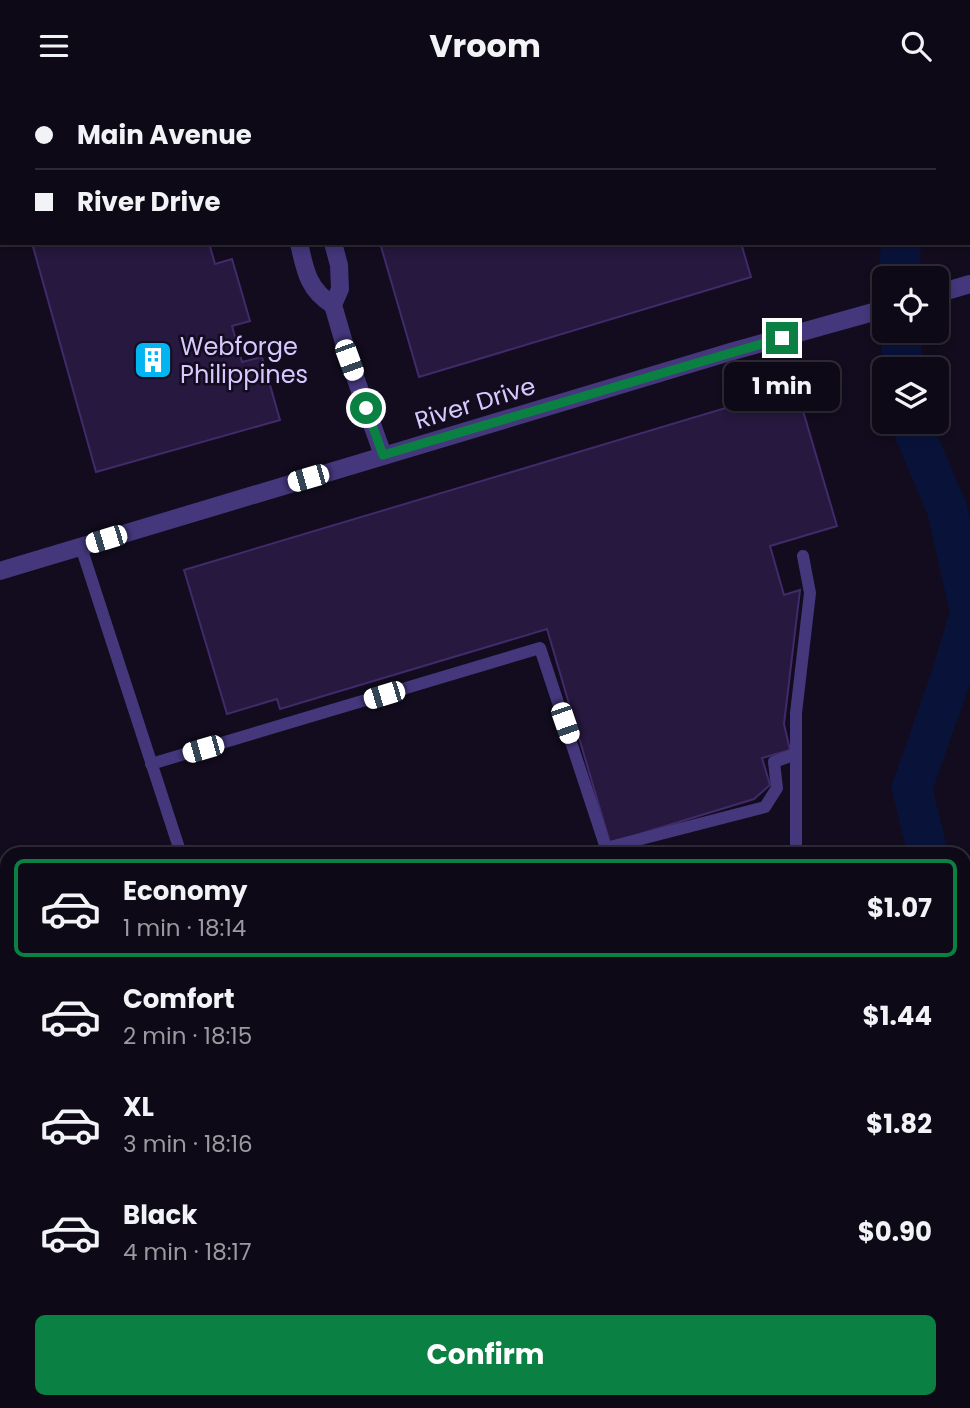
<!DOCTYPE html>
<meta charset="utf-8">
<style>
body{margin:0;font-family:Poppins,sans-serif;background:#1c1723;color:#f1f3f6;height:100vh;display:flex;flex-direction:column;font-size:26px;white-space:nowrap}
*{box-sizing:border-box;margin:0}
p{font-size:23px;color:#9b9aa1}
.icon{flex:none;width:38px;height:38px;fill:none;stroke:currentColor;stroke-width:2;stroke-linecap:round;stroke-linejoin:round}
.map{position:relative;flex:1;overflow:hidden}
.details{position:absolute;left:0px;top:756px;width:971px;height:562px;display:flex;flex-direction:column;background:#0e0916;border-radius:21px 21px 0 0;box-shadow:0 4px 10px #0003,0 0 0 2px #2e2a35}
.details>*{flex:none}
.banner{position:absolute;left:0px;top:0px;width:971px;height:154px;box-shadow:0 4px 10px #0003,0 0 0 2px #2e2a35;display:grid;align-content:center;height:154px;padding:0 35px;background:#0e0916}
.controls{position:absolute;left:872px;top:175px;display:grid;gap:14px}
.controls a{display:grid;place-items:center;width:77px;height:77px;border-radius:10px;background:#0e0916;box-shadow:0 4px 10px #0003,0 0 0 2px #2e2a35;font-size:35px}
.end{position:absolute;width:32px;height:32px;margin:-16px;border:9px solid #0b8043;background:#fff;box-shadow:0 0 0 4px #fff}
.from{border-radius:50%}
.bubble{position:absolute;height:49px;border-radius:10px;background:#0e0916;box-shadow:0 4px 10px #0003,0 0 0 2px #2e2a35;font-size:23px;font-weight:700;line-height:49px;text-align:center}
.car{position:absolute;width:21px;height:42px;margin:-21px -10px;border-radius:9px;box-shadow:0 0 5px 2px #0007;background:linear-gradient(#fff 24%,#345 0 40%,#fff 0 76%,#345 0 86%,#fff 0)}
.banner b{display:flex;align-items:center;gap:24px;height:66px;font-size:26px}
.banner b+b{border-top:2px solid #2e2a35}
.banner i{width:18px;height:18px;background:#f1f3f6}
ul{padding:12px 0 0;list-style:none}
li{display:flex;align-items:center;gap:21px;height:98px;margin:0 14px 10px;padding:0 21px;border:4px solid transparent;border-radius:10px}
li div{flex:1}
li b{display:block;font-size:26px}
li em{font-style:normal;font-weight:700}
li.current{border-color:#0b8043}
li>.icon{width:63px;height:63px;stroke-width:1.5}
.primary-button{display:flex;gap:14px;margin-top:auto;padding:14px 35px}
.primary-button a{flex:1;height:80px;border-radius:10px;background:#0b8043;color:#fff;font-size:28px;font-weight:700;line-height:80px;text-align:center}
header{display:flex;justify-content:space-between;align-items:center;height:91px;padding:0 35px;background:#0e0916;font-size:32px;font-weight:700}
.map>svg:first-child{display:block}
</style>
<header><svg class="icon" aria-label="menu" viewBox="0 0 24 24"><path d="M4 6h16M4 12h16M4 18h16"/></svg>Vroom<svg class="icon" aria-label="search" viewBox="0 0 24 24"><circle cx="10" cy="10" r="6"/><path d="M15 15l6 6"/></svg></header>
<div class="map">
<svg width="970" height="1317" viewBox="0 0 970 1317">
<rect width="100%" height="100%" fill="#120c1e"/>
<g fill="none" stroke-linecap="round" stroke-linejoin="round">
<g stroke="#09133a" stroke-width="40">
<polyline points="893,0 894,2"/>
<polyline points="899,187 901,152"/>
<polyline points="901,240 902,278"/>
<polyline points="910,331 947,418 970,520"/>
<polyline points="928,763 912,697 951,586 970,523"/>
<polyline points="964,800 970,805"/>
<polyline points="964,1291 970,1259"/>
</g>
</g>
<g fill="#26183e" stroke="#412a6a" stroke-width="2">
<polygon points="367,0 512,0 513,2 367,2"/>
<polygon points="543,0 673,0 676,2 537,2"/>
<polygon points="32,152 209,152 215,173 232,168 250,230 232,235 242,271 262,266 280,329 96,381"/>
<polygon points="380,152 741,152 751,186 419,286"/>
<polygon points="796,296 837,435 770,455 784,504 800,499 784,633 790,659 762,667 770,694 754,708 610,752 547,538 280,618 277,608 227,623 184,479"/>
<polygon points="434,1311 800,1311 777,1317 436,1317"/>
</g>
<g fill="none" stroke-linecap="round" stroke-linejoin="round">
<g stroke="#44377c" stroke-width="12">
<polyline points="349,0 349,2"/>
<polyline points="81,456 181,763"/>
<polyline points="151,673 540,557 606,757 765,716 777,697 774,671 796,663"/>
<polyline points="799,763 796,759 796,622 810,502 803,465"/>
<polyline points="0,995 7,993"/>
<polyline points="0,1280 7,1303"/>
<polyline points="346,1311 348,1317"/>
<polyline points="397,1311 399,1317"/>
<polyline points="864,1317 875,1311"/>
</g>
<g stroke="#44377c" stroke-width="18">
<polyline points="274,0 275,2"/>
<path d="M299 152C305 179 308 199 333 214"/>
<polyline points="333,152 339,174 340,198 333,214 349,269 383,364"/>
<polyline points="936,203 970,193"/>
<polyline points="0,480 730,261 884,218"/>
</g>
</g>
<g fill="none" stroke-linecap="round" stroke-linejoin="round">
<polyline stroke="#0b8043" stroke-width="9" points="366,317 383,364 782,247"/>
</g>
<defs>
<g id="building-square" transform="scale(2.0125)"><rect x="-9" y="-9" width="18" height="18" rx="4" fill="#02b4f2" stroke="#120c1e"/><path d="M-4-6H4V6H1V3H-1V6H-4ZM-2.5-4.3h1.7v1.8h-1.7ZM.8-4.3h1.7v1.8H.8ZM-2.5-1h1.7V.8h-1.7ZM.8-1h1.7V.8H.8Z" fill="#fff"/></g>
</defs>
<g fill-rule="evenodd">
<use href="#building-square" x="153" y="269"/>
</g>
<g text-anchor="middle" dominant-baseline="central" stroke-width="5" stroke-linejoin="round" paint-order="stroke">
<g font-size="24" fill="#d7c9ff" stroke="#120c1e" text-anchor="start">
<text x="180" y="255">Webforge<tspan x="180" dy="28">Philippines</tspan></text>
</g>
<g font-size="24" fill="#d7c9ff" stroke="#120c1e">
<text transform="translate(475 312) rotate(-17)">River Drive</text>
</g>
</g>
</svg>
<div class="controls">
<a><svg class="icon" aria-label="locate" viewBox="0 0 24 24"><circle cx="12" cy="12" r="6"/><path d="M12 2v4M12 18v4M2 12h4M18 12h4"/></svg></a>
<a><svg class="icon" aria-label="layers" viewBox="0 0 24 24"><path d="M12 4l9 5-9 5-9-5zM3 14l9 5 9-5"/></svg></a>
</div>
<i class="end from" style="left:366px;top:317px"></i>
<i class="end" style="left:782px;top:247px"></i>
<div class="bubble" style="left:724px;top:271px;width:116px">1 min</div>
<i class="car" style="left:349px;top:269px;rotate:160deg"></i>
<i class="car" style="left:308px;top:387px;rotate:254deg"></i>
<i class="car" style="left:106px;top:448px;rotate:253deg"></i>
<i class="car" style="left:384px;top:604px;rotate:253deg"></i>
<i class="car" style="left:565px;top:632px;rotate:161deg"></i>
<i class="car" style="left:203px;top:658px;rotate:254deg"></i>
<div class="banner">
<b><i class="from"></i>Main Avenue</b>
<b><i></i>River Drive</b>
</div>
<section class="details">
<ul>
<li class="current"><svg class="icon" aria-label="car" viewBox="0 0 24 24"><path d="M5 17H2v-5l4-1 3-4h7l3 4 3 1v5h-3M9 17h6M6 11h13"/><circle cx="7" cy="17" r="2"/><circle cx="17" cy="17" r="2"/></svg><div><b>Economy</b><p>1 min · 18:14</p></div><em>$1.07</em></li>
<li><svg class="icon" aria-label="car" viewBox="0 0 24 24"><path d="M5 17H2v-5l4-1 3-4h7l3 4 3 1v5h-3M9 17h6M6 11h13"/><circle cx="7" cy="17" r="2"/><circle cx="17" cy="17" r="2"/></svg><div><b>Comfort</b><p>2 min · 18:15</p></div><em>$1.44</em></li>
<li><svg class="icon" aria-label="car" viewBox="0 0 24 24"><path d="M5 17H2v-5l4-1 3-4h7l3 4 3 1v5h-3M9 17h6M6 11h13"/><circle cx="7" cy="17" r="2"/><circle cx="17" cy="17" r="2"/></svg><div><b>XL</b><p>3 min · 18:16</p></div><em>$1.82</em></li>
<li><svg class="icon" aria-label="car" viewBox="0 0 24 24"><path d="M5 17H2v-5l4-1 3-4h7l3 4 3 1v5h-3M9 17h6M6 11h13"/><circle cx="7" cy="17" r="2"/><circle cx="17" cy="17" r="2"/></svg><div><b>Black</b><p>4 min · 18:17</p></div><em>$0.90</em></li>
</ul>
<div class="primary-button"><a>Confirm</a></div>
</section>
</div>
